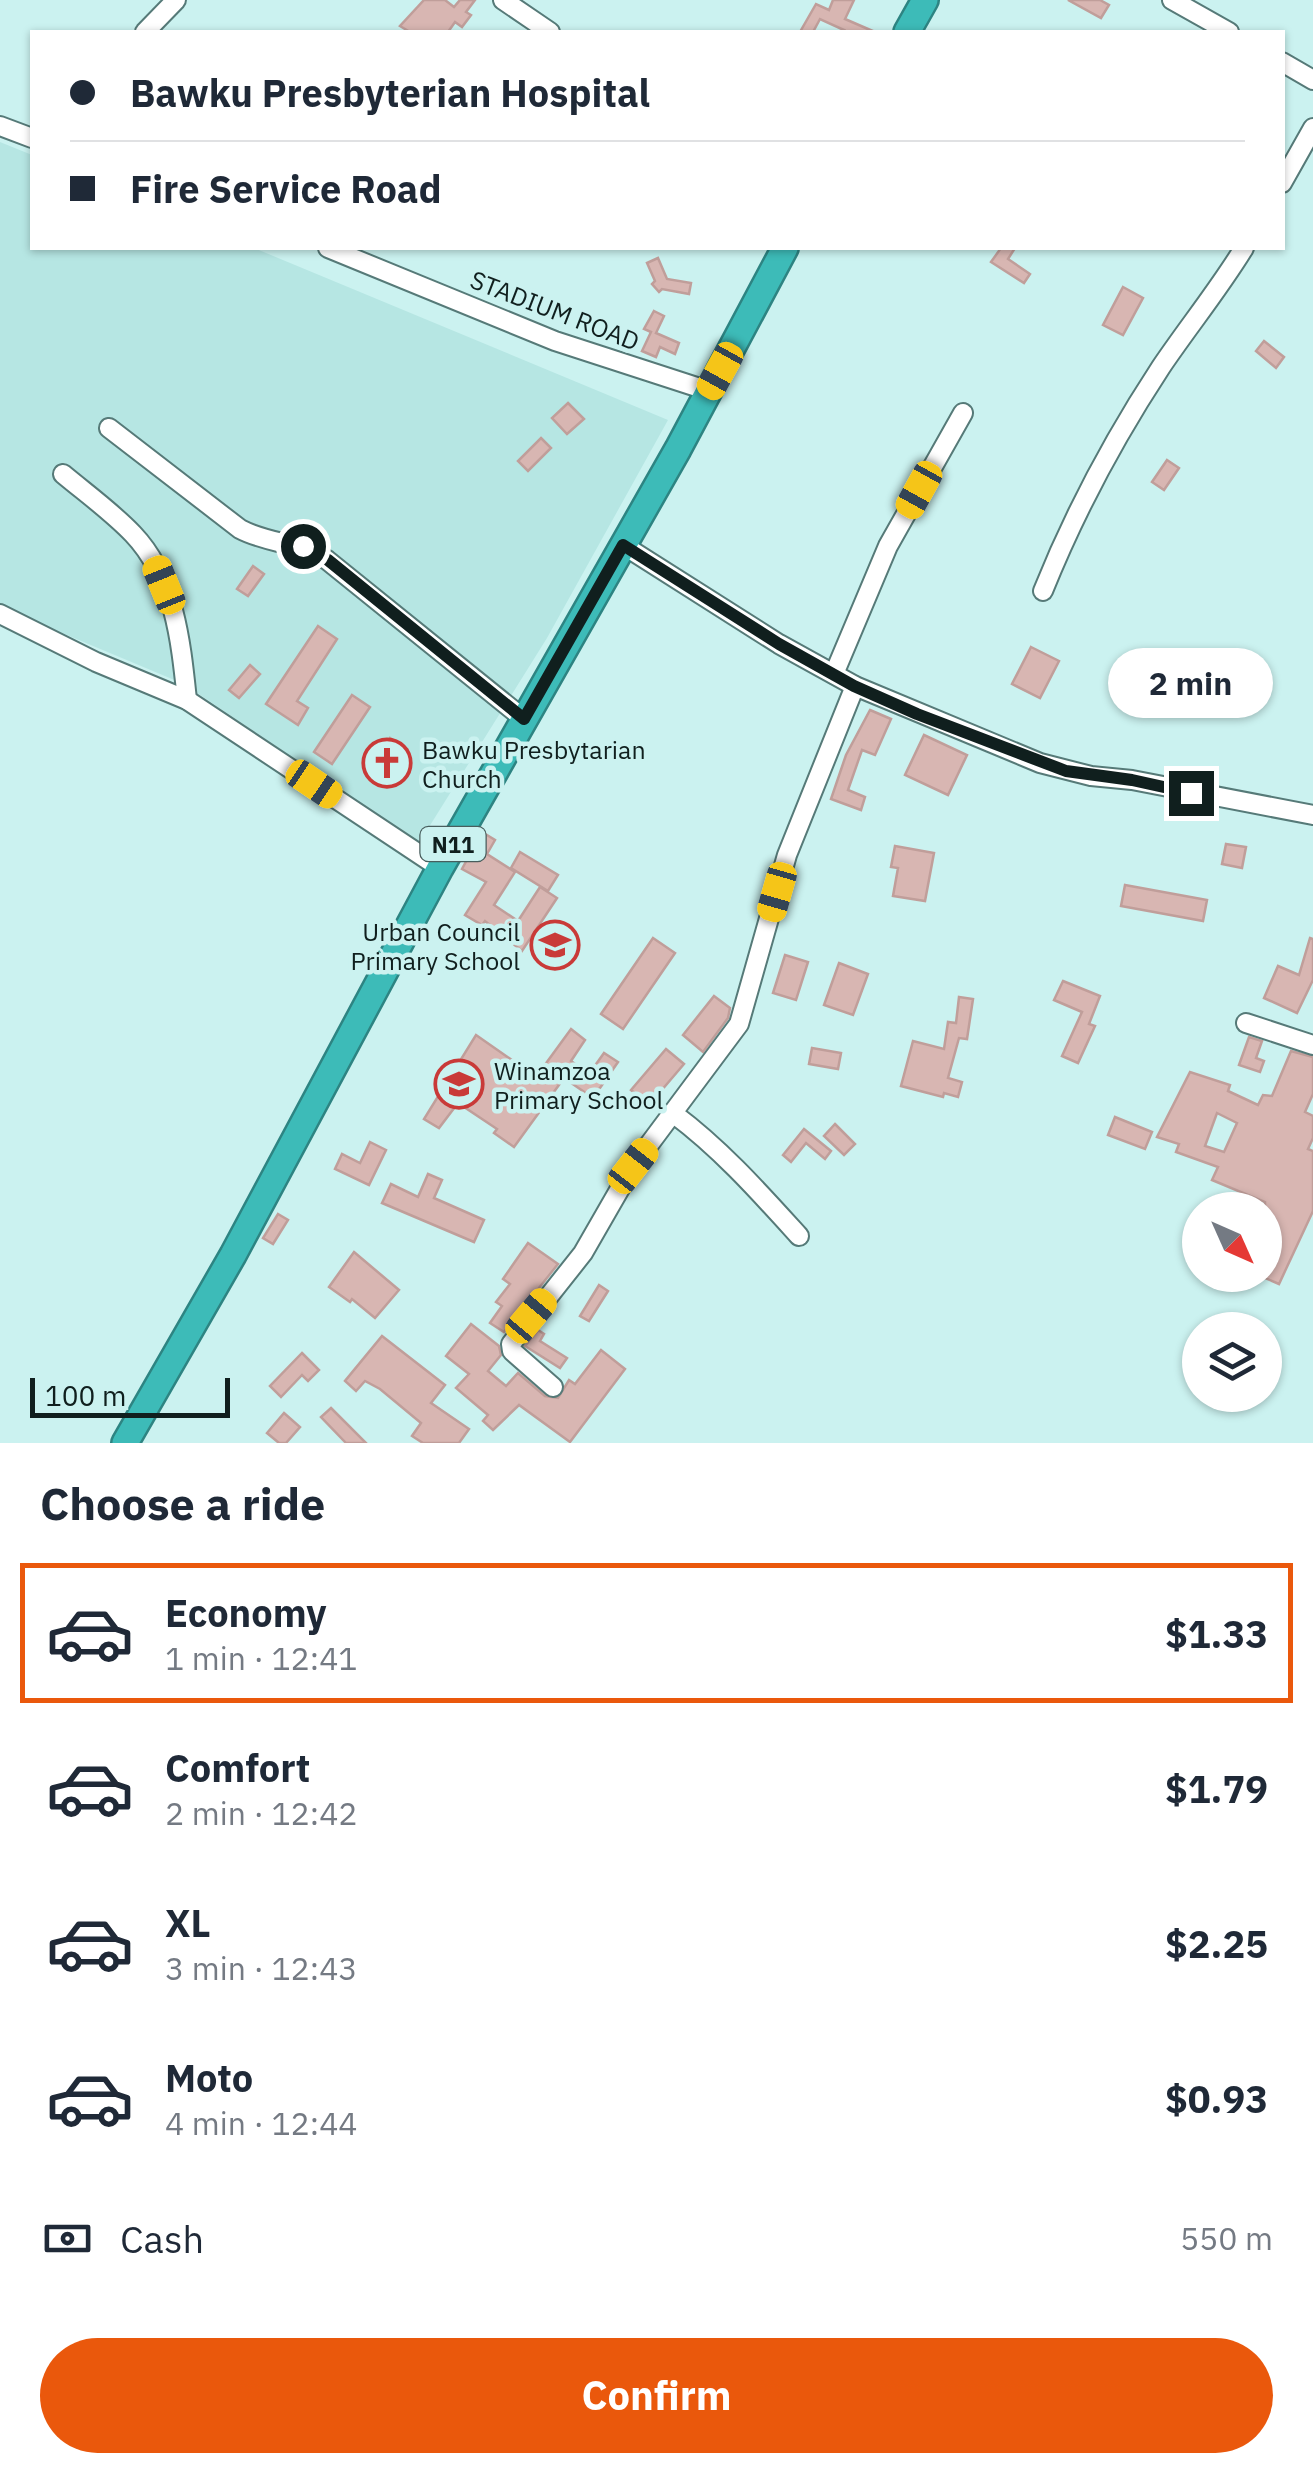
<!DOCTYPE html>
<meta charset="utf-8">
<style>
body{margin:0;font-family:"IBM Plex Sans",sans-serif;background:#f6f6f7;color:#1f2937;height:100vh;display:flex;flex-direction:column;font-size:38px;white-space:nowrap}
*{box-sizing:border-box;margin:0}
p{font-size:32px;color:#747a83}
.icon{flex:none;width:55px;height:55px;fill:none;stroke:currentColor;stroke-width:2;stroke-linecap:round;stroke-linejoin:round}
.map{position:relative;height:1443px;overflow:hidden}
.side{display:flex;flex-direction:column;background:#fff;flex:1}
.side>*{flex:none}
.guide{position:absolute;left:30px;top:30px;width:1255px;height:220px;border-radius:0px;box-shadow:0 2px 8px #0004;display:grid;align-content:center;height:220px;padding:0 40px;background:#fff}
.needle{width:65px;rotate:135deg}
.fabs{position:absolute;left:1182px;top:1192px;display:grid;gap:20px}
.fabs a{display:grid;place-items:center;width:100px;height:100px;border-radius:50%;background:#fff;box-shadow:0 2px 8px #0004;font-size:50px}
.scale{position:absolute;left:30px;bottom:25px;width:200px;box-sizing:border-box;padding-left:10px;border:5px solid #101f1e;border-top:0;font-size:28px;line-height:35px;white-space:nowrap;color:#101f1e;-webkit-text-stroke:8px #cbf2f0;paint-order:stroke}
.end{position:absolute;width:45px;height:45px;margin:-22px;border:12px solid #101f1e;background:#fff;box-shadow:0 0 0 5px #fff}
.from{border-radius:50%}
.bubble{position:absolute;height:70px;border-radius:35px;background:#fff;box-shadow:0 2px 8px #0004;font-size:32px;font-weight:800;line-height:70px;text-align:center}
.car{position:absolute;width:30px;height:60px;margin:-30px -15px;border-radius:12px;box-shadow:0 0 8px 2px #0007;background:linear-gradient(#f5c518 24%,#345 0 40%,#f5c518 0 76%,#345 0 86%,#f5c518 0)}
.guide b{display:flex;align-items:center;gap:35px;height:95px;font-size:38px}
.guide b+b{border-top:2px solid #e0e1e3}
.guide i{width:25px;height:25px;background:#1f2937}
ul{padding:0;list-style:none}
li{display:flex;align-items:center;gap:30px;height:140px;margin:0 20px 15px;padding:0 20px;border:5px solid transparent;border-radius:0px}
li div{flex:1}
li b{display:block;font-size:38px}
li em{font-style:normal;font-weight:800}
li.selected{border-color:#ea580c}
li>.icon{width:90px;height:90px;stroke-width:1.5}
h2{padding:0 40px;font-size:45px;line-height:120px}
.pay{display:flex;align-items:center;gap:25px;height:110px;padding:0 40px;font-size:38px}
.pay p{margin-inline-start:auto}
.cta{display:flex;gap:20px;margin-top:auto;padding:20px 40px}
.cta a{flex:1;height:115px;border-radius:60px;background:#ea580c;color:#fff;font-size:40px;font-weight:800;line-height:115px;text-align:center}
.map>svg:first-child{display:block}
</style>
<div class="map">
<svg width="1313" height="1443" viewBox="0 0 1313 1443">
<rect width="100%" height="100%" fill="#cbf2f0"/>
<polygon fill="#b6e6e3" points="0,142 32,155 32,248 254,248 668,420 547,638 419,843 184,684 0,607"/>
<g fill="#d8b6b2" stroke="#c09e9a" stroke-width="2.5" fill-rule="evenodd">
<polygon points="424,0 445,0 454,7 460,0 475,0 466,12 471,15 462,27 455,22 448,32 410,32 400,26"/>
<polygon points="833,0 854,0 845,19 875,32 842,32 844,30 820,19 813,32 800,32 816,4 829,10"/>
<polygon points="1068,0 1100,0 1109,5 1101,18"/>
<polygon points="1001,248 1015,248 1008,259 1030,274 1024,283 991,262"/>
<polygon points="658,258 667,279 691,283 689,294 662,289 659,292 652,284 655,281 647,263"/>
<polygon points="1123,287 1143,298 1123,335 1103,325"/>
<polygon points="654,311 664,316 656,333 679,343 675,354 660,347 656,357 642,351 651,332 644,329"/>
<polygon points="1264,341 1284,357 1276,368 1256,351"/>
<polygon points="568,403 584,419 567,434 552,418"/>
<polygon points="541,438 551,448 528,471 518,461"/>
<polygon points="1167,460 1179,468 1164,490 1152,482"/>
<polygon points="253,566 264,574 248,596 237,589"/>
<polygon points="318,626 337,639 297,701 308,708 298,725 266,704"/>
<polygon points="1031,647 1059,661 1040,698 1012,684"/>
<polygon points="250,665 260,674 239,698 229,690"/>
<polygon points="352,695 370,707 332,764 314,752"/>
<polygon points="870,710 891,719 875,755 862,750 848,790 865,797 861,810 831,799 846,755"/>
<polygon points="924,735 967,755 948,795 905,775"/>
<polygon points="390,738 407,749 385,783 367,771"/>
<polygon points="482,832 495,840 487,854 515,872 494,905 518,921 540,887 557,898 522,951 485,921 482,925 465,915 486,882 462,869"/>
<polygon points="1226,844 1246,847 1242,868 1222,864"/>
<polygon points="895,846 934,853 925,901 893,896 898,868 891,867"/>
<polygon points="520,852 558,875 548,891 511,868"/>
<polygon points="1125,885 1207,900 1203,921 1121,906"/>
<polygon points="653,938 675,953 623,1029 601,1014"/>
<polygon points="1310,938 1313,939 1313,980 1297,1013 1264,998 1278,966 1299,975"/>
<polygon points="785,955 808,962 796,1000 773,993"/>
<polygon points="839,963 868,974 853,1015 824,1005"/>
<polygon points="1063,981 1100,996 1089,1024 1095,1026 1078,1063 1062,1056 1082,1012 1054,1000"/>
<polygon points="714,996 730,1008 728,1018 703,1052 683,1035"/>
<polygon points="959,997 973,999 967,1039 959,1038 948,1078 962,1082 958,1097 944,1093 943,1097 901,1086 913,1041 944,1049 948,1022 956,1023"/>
<polygon points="571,1029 585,1040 571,1061 589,1074 604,1053 618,1062 593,1098 564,1078 514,1147 494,1133 497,1129 458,1103 439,1128 424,1119 476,1035 536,1077"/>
<polygon points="1249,1037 1262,1041 1256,1058 1264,1061 1260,1072 1239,1065"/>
<polygon points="812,1048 841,1053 838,1069 809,1064"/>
<polygon points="666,1049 684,1064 649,1105 631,1090"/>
<path d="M1291 1051 1313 1057V1094L1305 1112 1313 1116V1138L1308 1149 1313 1151V1211L1279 1284 1265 1278V1202L1212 1180 1218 1167 1176 1152 1179 1144 1157 1137 1190 1072 1230 1085 1228 1091 1258 1105 1263 1095 1272 1096ZM1217 1113 1237 1123 1224 1152 1205 1146Z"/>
<polygon points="1115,1117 1152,1132 1145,1149 1108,1135"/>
<polygon points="835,1124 855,1144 844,1155 824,1136"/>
<polygon points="804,1129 831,1151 825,1159 806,1143 791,1162 783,1155"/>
<polygon points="370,1142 386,1150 369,1185 335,1169 342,1154 360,1163"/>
<polygon points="428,1174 442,1180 434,1198 484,1220 474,1242 382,1203 391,1184 418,1197"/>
<polygon points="278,1214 288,1220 273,1244 263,1238"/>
<polygon points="528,1243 558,1264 504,1332 490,1323 502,1306 496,1302 510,1284 503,1279"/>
<polygon points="354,1252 399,1290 375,1318 352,1299 350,1302 329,1287"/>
<polygon points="599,1285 608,1291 589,1321 580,1316"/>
<polygon points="471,1324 499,1346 501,1355 488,1371 506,1386 518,1373 545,1396 558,1398 569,1380 575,1384 601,1350 625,1369 570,1442 519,1405 493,1430 483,1421 488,1415 456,1388 469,1374 446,1356"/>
<polygon points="538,1330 544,1334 540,1341 567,1358 560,1368 525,1346"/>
<polygon points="382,1336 445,1385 431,1403 469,1429 459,1443 423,1443 412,1436 421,1423 380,1389 365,1381 356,1391 345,1381"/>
<polygon points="302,1353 319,1370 308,1381 302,1375 281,1397 270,1386"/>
<polygon points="331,1408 366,1443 346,1443 321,1417"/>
<polygon points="284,1413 300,1427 286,1443 279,1443 267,1433"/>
</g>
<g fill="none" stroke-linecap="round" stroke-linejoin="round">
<g stroke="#567a78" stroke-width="22">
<g id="minor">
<polyline points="503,0 550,32"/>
<polyline points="1172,0 1229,32"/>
<polyline points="145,32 176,0"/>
<polyline points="1282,62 1313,80"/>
<polyline points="0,126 32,138"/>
<polyline points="1282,183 1313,128"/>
<polyline points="328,248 555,341 709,391"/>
<path d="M109 428 240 529C268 544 300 542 327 560L524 719"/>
<path d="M63 474C87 494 112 512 133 534 175 578 181 643 187 700"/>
<polyline points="623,545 779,644 855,686 1040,763 1091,776 1132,780 1313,815"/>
<path d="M1043 591C1074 514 1115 437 1161 367 1188 327 1219 289 1244 248"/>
<polyline points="0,614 96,662 187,700 440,868"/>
<polyline points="834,674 888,546 963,413"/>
<polyline points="1246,1023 1313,1045"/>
<path d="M674 1114C721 1149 760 1193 799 1236"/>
<polyline points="553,1387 512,1351 511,1344 583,1253 633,1166 739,1024 787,855 855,686"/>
</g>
</g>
<g stroke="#2d8482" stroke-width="30">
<g id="highway">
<polyline points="907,32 925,0"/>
<polyline points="125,1443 233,1255 440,868 678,449 785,248"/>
</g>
</g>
<use href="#minor" stroke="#fff" stroke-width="18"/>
<use href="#highway" stroke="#3dbbb8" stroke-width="25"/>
</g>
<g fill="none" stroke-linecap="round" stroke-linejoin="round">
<polyline stroke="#101f1e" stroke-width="12" points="303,546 328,560 524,719 623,545 779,644 854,686 917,714 1066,771 1132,780 1191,793"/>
</g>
<defs>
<g id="church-ring" transform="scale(2.5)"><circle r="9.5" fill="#cbf2f0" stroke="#c93a38" stroke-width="1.5"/><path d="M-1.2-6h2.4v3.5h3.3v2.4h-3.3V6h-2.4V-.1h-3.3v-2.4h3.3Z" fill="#c93a38"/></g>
<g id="school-ring" transform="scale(2.5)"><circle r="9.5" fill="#cbf2f0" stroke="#c93a38" stroke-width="1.5"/><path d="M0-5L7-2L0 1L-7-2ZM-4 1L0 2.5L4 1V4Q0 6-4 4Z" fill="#c93a38"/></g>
</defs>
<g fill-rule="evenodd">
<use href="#church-ring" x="387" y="763"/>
<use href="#school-ring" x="555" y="945"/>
<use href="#school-ring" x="459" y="1084"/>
</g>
<g text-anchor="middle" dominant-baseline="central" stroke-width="9" stroke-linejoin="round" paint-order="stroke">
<rect fill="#cbf2f0" stroke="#485e5d" stroke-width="2.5" x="420.5" y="827" width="65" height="34" rx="8"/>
<g font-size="22" font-weight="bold" fill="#101f1e">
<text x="453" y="844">N11</text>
</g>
<g font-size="25" fill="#101f1e" stroke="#cbf2f0">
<text transform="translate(555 310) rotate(21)">STADIUM ROAD</text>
</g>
<g font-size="25" fill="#101f1e" stroke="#cbf2f0" text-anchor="start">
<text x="422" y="749">Bawku Presbytarian<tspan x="422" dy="29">Church</tspan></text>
<text x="520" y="931" text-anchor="end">Urban Council<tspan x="520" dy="29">Primary School</tspan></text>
<text x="494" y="1070">Winamzoa<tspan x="494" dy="29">Primary School</tspan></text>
</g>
</g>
</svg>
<div class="fabs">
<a><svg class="needle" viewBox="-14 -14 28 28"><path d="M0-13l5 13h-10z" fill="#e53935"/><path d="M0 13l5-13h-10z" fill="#747a83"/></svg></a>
<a><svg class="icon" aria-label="layers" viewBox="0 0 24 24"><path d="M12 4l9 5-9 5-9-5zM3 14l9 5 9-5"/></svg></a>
</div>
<div class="scale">100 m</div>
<i class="end from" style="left:303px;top:546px"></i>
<i class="end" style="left:1191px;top:793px"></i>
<div class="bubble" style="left:1108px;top:648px;width:165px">2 min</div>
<i class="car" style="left:720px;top:371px;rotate:209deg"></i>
<i class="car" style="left:919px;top:490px;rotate:209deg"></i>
<i class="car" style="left:164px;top:585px;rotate:338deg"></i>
<i class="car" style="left:314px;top:784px;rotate:124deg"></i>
<i class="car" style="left:777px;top:892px;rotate:196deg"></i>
<i class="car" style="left:633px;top:1166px;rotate:38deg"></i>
<i class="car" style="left:531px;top:1316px;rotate:40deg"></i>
<div class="guide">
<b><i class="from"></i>Bawku Presbyterian Hospital</b>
<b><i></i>Fire Service Road</b>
</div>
</div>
<section class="side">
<h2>Choose a ride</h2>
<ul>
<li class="selected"><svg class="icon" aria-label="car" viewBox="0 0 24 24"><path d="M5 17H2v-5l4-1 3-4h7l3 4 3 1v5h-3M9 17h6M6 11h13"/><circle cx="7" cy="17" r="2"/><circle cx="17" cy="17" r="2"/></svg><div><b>Economy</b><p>1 min · 12:41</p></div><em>$1.33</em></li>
<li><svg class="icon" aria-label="car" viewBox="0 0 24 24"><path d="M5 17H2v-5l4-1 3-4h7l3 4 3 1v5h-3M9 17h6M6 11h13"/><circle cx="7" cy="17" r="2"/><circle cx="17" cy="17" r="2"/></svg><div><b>Comfort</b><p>2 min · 12:42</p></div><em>$1.79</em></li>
<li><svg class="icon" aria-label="car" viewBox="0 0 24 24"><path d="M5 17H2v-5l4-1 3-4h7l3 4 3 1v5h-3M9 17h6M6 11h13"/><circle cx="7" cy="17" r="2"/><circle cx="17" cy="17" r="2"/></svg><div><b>XL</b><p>3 min · 12:43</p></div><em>$2.25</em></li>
<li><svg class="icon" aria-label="car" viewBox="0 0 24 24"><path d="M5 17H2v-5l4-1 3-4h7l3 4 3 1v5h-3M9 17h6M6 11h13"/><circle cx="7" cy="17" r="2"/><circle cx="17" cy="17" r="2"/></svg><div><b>Moto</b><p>4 min · 12:44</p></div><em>$0.93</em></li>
</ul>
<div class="pay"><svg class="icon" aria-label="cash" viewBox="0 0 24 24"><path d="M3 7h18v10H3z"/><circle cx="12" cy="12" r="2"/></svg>Cash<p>550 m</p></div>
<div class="cta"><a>Confirm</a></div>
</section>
